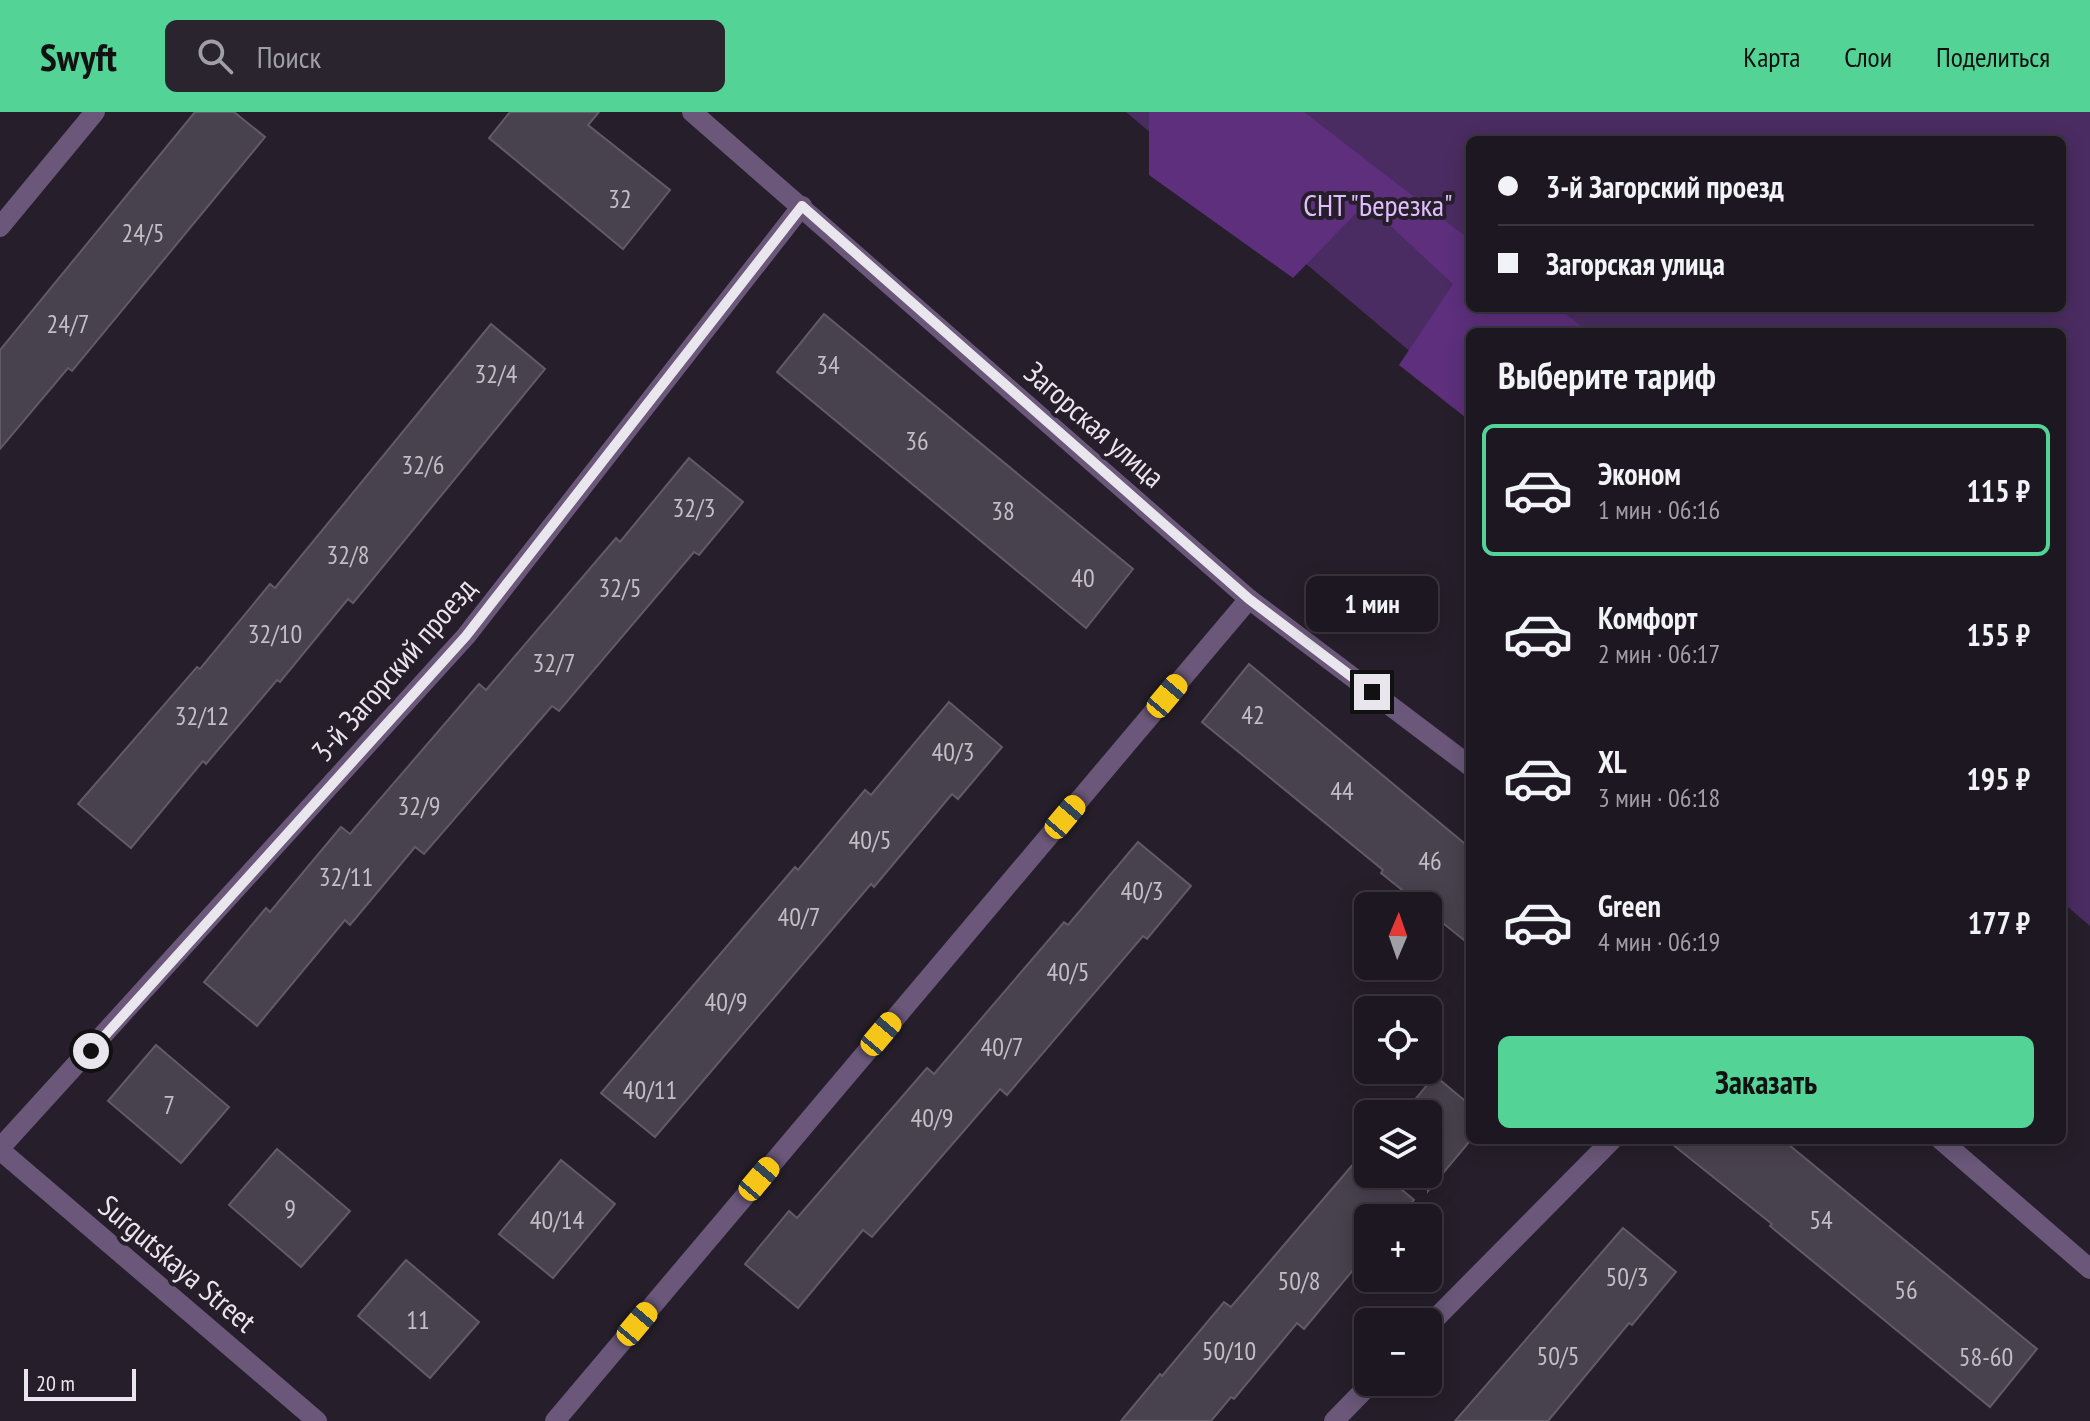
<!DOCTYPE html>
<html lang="ru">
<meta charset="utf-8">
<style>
body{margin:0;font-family:"PT Sans Narrow",sans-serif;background:#29242d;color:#f1f3f6;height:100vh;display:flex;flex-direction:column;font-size:30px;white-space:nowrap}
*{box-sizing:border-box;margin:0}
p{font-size:26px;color:#a09fa5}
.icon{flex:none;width:44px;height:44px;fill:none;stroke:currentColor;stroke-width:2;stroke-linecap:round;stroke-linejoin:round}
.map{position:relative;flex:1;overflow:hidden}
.drawer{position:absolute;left:1466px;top:216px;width:600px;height:816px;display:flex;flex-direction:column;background:#1c1720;border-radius:12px;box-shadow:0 4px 20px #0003,0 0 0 2px #3a363e}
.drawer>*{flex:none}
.guide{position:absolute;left:1466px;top:24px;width:600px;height:176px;border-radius:12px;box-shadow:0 4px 20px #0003,0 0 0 2px #3a363e;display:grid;align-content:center;height:176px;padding:0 32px;background:#1c1720}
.needle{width:52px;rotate:2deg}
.controls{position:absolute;left:1354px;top:780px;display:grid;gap:16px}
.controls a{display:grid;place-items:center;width:88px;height:88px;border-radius:12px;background:#1c1720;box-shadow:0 4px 20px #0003,0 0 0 2px #3a363e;font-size:40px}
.scale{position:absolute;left:24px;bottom:20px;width:112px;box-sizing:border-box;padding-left:8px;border:4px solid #eae6ee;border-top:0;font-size:22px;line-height:28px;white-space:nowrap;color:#eae6ee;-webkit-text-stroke:6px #261f2b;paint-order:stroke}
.end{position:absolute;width:36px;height:36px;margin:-18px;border:10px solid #eae6ee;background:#111;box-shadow:0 0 0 4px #111}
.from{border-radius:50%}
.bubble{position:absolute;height:56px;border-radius:12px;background:#1c1720;box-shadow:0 4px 20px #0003,0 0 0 2px #3a363e;font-size:26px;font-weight:800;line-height:56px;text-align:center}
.car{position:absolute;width:24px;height:48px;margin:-24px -12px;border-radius:10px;box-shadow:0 0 6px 2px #0007;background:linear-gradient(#f5c518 24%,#345 0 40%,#f5c518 0 76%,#345 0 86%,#f5c518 0)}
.guide b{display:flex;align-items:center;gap:28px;height:76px;font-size:30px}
.guide b+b{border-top:2px solid #3a363e}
.guide i{width:20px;height:20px;background:#f1f3f6}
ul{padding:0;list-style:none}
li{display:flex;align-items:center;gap:24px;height:132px;margin:0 16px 12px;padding:0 16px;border:4px solid transparent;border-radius:12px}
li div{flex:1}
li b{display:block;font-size:30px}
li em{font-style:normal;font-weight:800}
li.selected{border-color:#54d396}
li>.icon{width:72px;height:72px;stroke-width:1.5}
h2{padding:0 32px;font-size:36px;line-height:96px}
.primary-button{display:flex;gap:16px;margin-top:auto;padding:16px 32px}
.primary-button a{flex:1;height:92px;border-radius:12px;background:#54d396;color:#111;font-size:32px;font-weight:800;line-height:92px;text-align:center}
header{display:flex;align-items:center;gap:48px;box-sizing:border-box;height:112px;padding:0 40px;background:#54d396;color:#111}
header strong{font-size:38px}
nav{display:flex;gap:44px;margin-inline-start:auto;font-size:28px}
.search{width:560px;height:72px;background:#29242d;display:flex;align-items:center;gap:20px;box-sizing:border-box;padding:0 28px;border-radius:12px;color:#a09fa5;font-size:30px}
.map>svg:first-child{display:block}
</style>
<header>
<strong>Swyft</strong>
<div class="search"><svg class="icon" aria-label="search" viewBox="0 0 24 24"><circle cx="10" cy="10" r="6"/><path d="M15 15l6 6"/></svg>Поиск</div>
<nav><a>Карта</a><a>Слои</a><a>Поделиться</a></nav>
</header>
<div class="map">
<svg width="2090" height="1309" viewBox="0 0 2090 1309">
<rect width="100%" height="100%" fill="#261f2b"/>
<path fill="#4b2c62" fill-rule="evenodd" d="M1126 0H2090V814L2062 790V220H1470V290ZM1470 28H2062V196H1470Z"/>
<polygon fill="#5d2f7c" points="1149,0 1304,0 1470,128 1470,196 1558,196 1589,220 1470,220 1470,309 1399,253 1453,172 1366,91 1293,166 1149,63"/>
<g fill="#48414e" stroke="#615a68" stroke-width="2">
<polygon points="195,0 234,0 265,25 72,259 68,256 0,337 0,238"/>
<polygon points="510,0 599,0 588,13 670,78 623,137 489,26"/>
<polygon points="824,202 1133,457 1086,516 777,260"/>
<polygon points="491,212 545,257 353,491 348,487 280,570 277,568 206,652 203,649 131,736 78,692 197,555 200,557 270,472 275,476"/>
<polygon points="689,346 743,390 699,443 694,440 559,599 552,594 424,742 415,735 350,813 345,808 257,914 204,870 266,796 270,800 341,715 350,722 479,572 486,578 616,426 620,430"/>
<polygon points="1249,552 1470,736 1470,833 1428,799 1428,794 1422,794 1381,761 1383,758 1202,610"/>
<polygon points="949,590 1002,635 958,687 952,682 874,775 871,772 655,1025 601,981 795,755 798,758 865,678 871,683"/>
<polygon points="1138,730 1191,774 1147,827 1143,824 1007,983 1000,977 872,1125 863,1118 798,1196 745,1152 789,1099 797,1106 927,956 934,962 1064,810 1068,813"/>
<polygon points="156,933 229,995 181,1051 108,989"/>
<polygon points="1428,958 1470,993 1470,1029 1428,1079 1428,1002 1403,1002 1428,972"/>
<polygon points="1667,1028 1783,1028 2037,1237 1990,1295 1770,1114 1772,1112"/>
<polygon points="277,1037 350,1099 301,1155 229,1093"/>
<polygon points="1361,1043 1368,1050 1368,1062 1383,1062 1414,1088 1399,1106 1368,1106 1368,1140 1304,1217 1297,1211 1234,1287 1231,1285 1211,1309 1121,1309 1160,1262 1162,1264 1224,1190 1231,1195"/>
<polygon points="561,1048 615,1092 553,1166 499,1122"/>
<polygon points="1623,1116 1676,1160 1632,1213 1629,1211 1548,1309 1455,1309"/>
<polygon points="406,1148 479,1210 430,1266 358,1204"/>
</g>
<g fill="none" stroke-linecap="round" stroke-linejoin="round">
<g stroke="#6a5779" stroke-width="20">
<polyline points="692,0 1249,487 1470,654"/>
<polyline points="0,115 95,0"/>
<polyline points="1941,1028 2090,1157"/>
<polyline points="0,1036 466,524 802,94"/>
<polyline points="0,1038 317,1309"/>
<polyline points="1428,1214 1612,1028"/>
<polyline points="555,1309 1249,487"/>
<polyline points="1334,1309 1372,1270"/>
</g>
</g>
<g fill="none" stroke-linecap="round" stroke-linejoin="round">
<polyline stroke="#eae6ee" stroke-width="10" points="91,939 466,524 802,94 1249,487 1372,580"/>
</g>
<g text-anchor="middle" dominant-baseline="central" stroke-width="8" stroke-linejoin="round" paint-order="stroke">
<g font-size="26" fill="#c2bdc6">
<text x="620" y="86">32</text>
<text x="143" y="120">24/5</text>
<text x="68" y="211">24/7</text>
<text x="828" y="252">34</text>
<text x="496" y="261">32/4</text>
<text x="917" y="328">36</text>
<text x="423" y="352">32/6</text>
<text x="694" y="395">32/3</text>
<text x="1003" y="398">38</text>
<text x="348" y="442">32/8</text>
<text x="1083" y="465">40</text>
<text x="620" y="475">32/5</text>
<text x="275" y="521">32/10</text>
<text x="554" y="550">32/7</text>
<text x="1253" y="602">42</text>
<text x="202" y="603">32/12</text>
<text x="953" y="639">40/3</text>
<text x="1342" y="678">44</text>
<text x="419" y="693">32/9</text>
<text x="870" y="727">40/5</text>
<text x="1430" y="748">46</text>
<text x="346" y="764">32/11</text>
<text x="1142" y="778">40/3</text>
<text x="799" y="804">40/7</text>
<text x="1068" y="859">40/5</text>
<text x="726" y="889">40/9</text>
<text x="1002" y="934">40/7</text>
<text x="650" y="977">40/11</text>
<text x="169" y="992">7</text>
<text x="932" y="1005">40/9</text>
<text x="290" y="1096">9</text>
<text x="557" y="1107">40/14</text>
<text x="1821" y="1107">54</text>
<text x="1627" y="1164">50/3</text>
<text x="1299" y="1168">50/8</text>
<text x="1906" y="1177">56</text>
<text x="418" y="1207">11</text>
<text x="1229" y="1238">50/10</text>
<text x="1558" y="1243">50/5</text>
<text x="1986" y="1244">58-60</text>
</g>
<g font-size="30" fill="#e0bdfd" stroke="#261f2b">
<text x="1378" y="92">СНТ "Березка"</text>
</g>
<g font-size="30" fill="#eae6ee" stroke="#261f2b">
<text transform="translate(1095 312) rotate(41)">Загорская улица</text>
<text transform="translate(393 557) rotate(-49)">3-й Загорский проезд</text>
<text transform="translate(178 1151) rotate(40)">Surgutskaya Street</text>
</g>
</g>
</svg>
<div class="controls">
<a><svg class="needle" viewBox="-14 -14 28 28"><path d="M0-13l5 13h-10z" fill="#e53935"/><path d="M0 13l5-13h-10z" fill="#a09fa5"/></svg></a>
<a><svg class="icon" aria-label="locate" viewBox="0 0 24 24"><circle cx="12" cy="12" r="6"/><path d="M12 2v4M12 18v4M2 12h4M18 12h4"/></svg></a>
<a><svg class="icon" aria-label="layers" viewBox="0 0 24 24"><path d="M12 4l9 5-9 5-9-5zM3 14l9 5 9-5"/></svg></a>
<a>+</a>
<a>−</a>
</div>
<div class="scale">20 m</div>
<i class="end from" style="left:91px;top:939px"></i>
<i class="end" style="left:1372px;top:580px"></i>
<div class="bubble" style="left:1306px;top:464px;width:132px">1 мин</div>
<i class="car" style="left:1167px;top:584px;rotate:40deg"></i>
<i class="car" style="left:1065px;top:705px;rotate:40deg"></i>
<i class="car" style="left:881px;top:922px;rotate:40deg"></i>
<i class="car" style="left:759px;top:1067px;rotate:40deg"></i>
<i class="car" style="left:637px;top:1212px;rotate:40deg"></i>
<div class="guide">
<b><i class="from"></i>3-й Загорский проезд</b>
<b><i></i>Загорская улица</b>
</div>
<section class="drawer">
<h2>Выберите тариф</h2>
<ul>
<li class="selected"><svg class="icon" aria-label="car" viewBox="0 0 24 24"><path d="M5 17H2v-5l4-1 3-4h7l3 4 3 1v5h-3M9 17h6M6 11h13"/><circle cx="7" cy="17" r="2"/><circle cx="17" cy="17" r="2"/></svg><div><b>Эконом</b><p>1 мин · 06:16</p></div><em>115 ₽</em></li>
<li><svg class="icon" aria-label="car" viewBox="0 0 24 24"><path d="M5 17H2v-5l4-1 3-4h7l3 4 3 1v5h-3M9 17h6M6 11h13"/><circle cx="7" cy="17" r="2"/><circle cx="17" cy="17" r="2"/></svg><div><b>Комфорт</b><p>2 мин · 06:17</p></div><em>155 ₽</em></li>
<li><svg class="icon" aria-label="car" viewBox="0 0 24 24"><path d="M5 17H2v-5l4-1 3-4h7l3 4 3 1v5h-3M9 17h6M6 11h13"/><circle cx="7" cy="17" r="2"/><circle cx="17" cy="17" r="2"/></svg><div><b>XL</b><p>3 мин · 06:18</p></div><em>195 ₽</em></li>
<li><svg class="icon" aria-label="car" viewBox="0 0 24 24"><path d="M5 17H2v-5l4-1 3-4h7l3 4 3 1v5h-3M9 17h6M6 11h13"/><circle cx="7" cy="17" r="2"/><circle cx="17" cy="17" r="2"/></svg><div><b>Green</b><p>4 мин · 06:19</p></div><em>177 ₽</em></li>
</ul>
<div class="primary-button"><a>Заказать</a></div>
</section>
</div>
